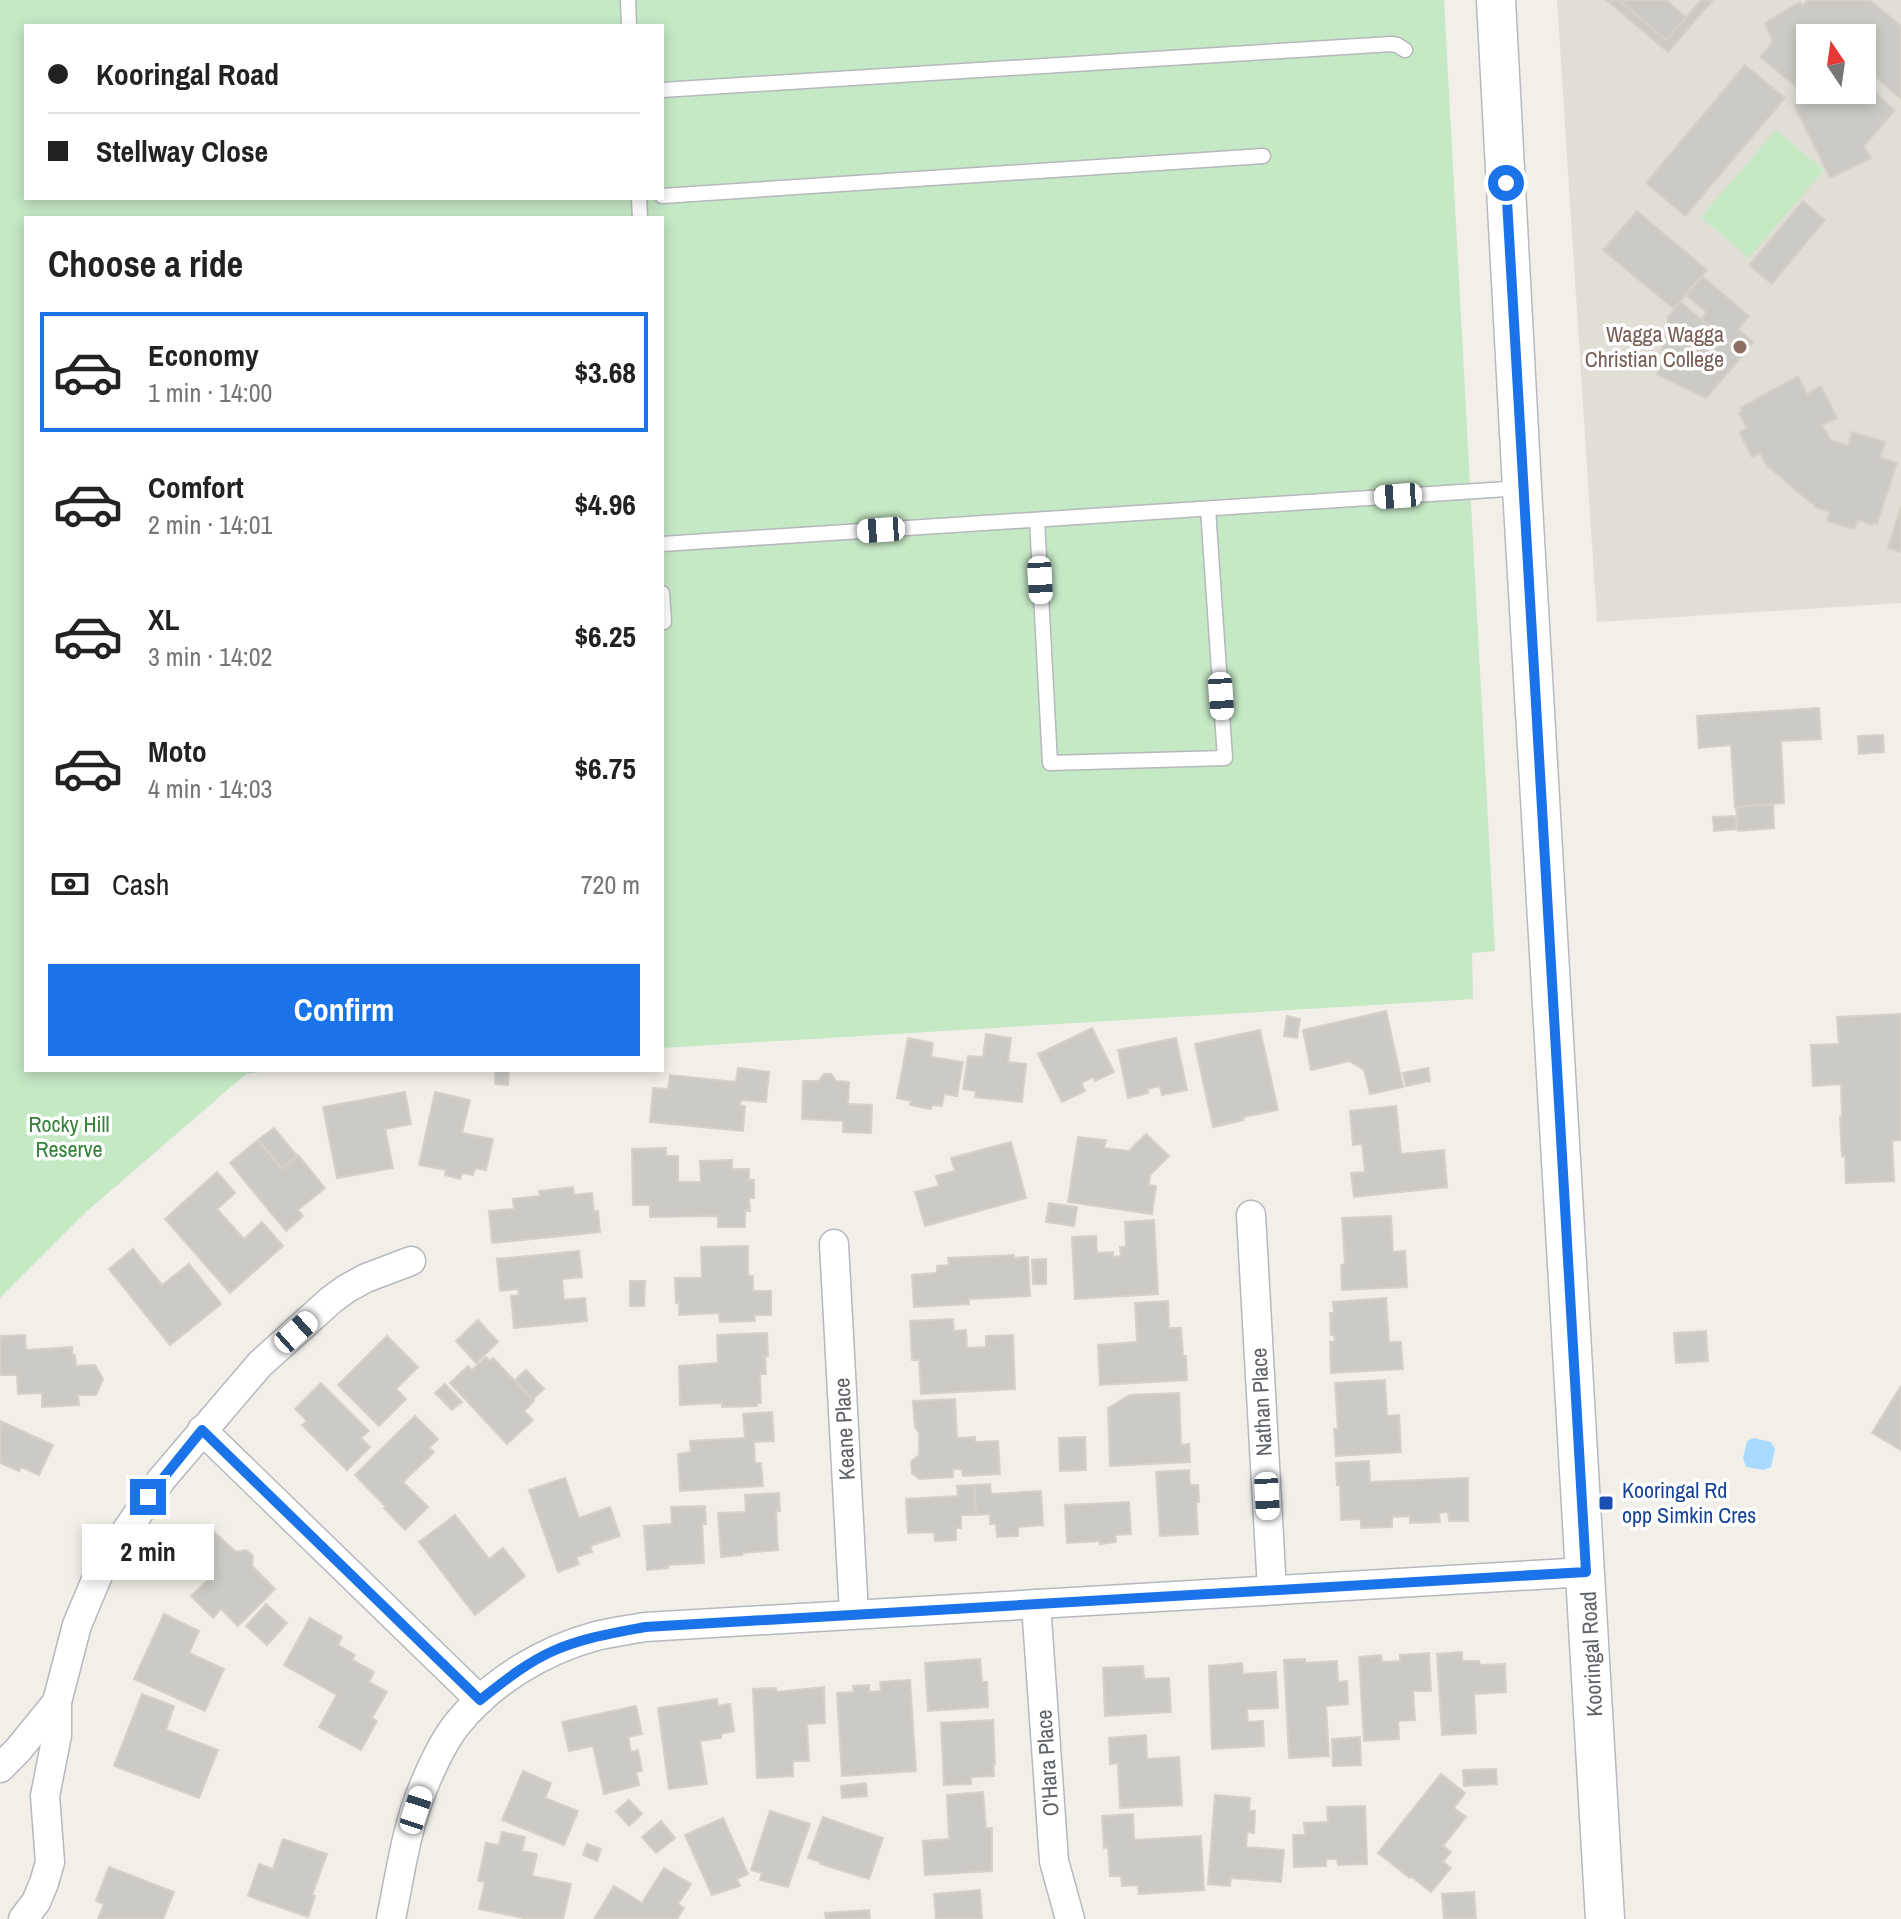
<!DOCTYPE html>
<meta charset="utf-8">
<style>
body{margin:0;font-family:"Archivo Narrow",sans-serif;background:#f2f2f2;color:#222;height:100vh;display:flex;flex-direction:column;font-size:30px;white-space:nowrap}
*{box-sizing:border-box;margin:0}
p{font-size:26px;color:#767676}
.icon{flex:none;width:44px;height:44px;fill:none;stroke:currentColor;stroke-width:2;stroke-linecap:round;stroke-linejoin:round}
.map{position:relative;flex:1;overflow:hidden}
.drawer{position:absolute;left:24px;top:216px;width:640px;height:856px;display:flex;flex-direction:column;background:#fff;border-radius:0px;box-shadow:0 4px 12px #0003}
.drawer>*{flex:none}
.guide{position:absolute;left:24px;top:24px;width:640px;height:176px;border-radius:0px;box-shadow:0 4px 12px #0003;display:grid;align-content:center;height:176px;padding:0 24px;background:#fff}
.needle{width:52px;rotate:347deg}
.fabs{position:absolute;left:1796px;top:24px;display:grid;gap:16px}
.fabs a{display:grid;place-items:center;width:80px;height:80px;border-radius:0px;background:#fff;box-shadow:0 4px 12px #0003;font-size:40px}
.end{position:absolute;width:36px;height:36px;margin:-18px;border:10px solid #1a73e8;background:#fff;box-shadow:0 0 0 4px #fff}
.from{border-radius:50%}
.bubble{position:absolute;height:56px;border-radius:0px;background:#fff;box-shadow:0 4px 12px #0003;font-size:26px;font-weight:800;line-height:56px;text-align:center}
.car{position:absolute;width:24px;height:48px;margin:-24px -12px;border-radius:10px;box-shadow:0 0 6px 2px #0007;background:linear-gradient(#fff 24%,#345 0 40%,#fff 0 76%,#345 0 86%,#fff 0)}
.guide b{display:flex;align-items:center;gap:28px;height:76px;font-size:30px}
.guide b+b{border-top:2px solid #e0e0e0}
.guide i{width:20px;height:20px;background:#222}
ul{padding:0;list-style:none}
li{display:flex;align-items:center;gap:24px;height:120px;margin:0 16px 12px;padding:0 8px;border:4px solid transparent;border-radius:0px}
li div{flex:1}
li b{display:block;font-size:30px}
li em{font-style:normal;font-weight:800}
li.selected{border-color:#1a73e8}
li>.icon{width:72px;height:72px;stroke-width:1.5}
h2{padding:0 24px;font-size:36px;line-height:96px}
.pay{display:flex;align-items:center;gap:20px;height:88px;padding:0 24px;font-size:30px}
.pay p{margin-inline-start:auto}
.cta{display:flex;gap:16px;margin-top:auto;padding:16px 24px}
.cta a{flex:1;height:92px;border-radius:0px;background:#1a73e8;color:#fff;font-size:32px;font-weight:800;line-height:92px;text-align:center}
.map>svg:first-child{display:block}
</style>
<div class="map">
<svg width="1901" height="1919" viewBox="0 0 1901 1919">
<rect width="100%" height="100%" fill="#f1efe8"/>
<path fill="#e1ded6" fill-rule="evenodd" d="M1557 0H1901V603L1597 622ZM1810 38H1862V90H1810Z"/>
<g fill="#c5e8c5" fill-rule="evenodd">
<path d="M0 0H1444L1495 951 1472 953 1473 999 662 1048V218H26V1070H271L246 1074 86 1212 0 1298ZM26 26H662V198H26Z"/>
<polygon points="1776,130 1824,170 1749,258 1701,217"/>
</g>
<polygon fill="#aadaff" points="1754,1438 1771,1442 1775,1449 1771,1467 1764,1470 1746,1467 1743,1458 1747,1441"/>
<g fill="#cccac5" stroke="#d6d1c6" stroke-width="2">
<polygon points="1606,0 1619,0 1666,40 1701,0 1713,0 1668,52"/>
<polygon points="1619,0 1666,0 1686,17 1666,40"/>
<polygon points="1808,0 1870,0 1901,26 1901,99 1862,65 1862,38 1810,38 1810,90 1862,90 1862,82 1895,110 1864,146 1871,158 1830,178 1794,105 1809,98 1760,57 1773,42 1765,23 1800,2 1803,6"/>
<polygon points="1745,65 1785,98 1685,216 1646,183"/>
<polygon points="1803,201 1825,220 1772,284 1749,265"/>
<polygon points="1637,211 1707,270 1674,309 1603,250"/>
<polygon points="1702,276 1749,316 1738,329 1753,342 1743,355 1701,319 1706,312 1686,295"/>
<polygon points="1681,302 1743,355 1706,398 1657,375 1668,319 1667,318"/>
<polygon points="1798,376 1807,394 1821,386 1837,418 1822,425 1831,440 1848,446 1852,432 1885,442 1880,457 1897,463 1877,524 1874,522 1873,525 1858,520 1854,529 1827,521 1830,512 1814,507 1815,504 1811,503 1772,470 1770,467 1768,468 1760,453 1752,457 1739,432 1747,428 1739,413 1742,411 1740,408"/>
<polygon points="1901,506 1901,552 1888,548"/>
<polygon points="1819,708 1821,739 1781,741 1784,803 1735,807 1731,745 1699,748 1697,716"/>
<polygon points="1883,735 1884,752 1859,754 1858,736"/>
<polygon points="1773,805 1774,828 1738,831 1736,807"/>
<polygon points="1735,816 1736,829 1714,831 1713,817"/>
<polygon points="1386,1011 1403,1087 1370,1094 1364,1070 1349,1061 1311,1070 1303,1030"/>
<polygon points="1901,1014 1901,1140 1892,1141 1894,1181 1846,1183 1845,1156 1842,1156 1840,1117 1842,1117 1841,1084 1813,1086 1811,1045 1839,1044 1837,1017"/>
<polygon points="1287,1016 1300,1019 1297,1038 1284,1036"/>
<polygon points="1092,1028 1114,1072 1095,1081 1093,1077 1081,1083 1085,1091 1062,1102 1038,1054"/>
<polygon points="1260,1030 1278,1110 1243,1117 1244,1120 1213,1127 1195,1044"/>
<polygon points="986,1034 1011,1038 1008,1062 1026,1064 1022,1102 975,1097 976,1091 963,1089 968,1056 983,1057"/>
<polygon points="908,1038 933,1043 931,1057 963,1062 957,1096 944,1094 942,1106 932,1105 931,1109 910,1105 911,1101 897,1098"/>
<polygon points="1176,1038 1187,1090 1162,1095 1160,1086 1147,1089 1148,1093 1128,1098 1118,1050"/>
<polygon points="738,1068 769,1072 766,1102 741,1100 740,1106 745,1106 743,1131 650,1122 653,1088 668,1089 670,1075 736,1082"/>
<polygon points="1428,1068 1430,1081 1406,1086 1403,1073"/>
<polygon points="495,1070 509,1070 508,1085 495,1084"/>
<polygon points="824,1074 831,1074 836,1081 849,1082 848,1104 872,1105 871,1133 843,1132 843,1121 802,1119 803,1081 819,1081"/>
<polygon points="405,1092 411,1124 385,1129 393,1168 337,1178 323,1107"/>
<polygon points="435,1092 470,1100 462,1133 493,1139 486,1170 475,1168 473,1175 462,1173 460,1179 445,1175 446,1170 419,1165"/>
<polygon points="1396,1106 1401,1154 1444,1150 1447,1187 1354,1197 1351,1173 1365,1172 1362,1144 1353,1145 1350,1111"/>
<polygon points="274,1128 297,1156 282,1169 258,1140"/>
<polygon points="1146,1134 1169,1156 1150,1175 1149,1185 1156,1186 1152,1214 1068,1202 1078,1137 1106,1140 1104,1148 1129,1151"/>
<polygon points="258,1140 282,1169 298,1155 325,1188 298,1210 303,1216 286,1231 230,1163"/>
<polygon points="1011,1142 1026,1198 925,1226 915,1192 939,1186 936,1176 955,1171 951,1158"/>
<polygon points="666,1148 666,1156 678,1156 678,1182 701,1182 700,1161 732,1160 732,1169 749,1169 749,1180 754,1180 754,1198 749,1198 750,1211 745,1211 745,1227 718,1227 718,1216 650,1217 650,1205 633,1205 632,1149"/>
<polygon points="217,1172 235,1193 217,1209 244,1239 262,1222 283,1246 230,1293 165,1219"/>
<polygon points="573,1187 574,1195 592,1193 594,1212 598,1211 600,1232 492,1243 489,1211 514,1209 513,1199 540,1196 539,1191"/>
<polygon points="1049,1203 1077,1207 1074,1226 1046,1222"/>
<polygon points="1391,1216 1393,1252 1405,1251 1407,1287 1342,1290 1341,1265 1345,1264 1342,1218"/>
<polygon points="1154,1220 1158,1294 1075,1299 1072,1237 1096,1236 1097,1253 1113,1252 1113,1257 1121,1256 1120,1247 1126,1247 1125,1222"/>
<polygon points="748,1246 748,1276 753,1276 753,1291 771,1291 771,1315 754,1315 755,1321 720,1322 719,1313 679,1315 679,1302 676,1303 675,1278 702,1278 701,1247"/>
<polygon points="133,1249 162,1285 189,1264 221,1304 170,1345 109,1269"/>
<polygon points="579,1251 582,1277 562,1279 564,1300 585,1298 587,1321 514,1328 511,1296 519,1295 518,1289 500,1291 497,1259"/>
<polygon points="1014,1255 1014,1258 1028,1257 1030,1296 969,1299 969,1304 914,1307 912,1275 937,1273 937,1266 949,1265 948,1258"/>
<polygon points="1046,1259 1046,1284 1033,1284 1032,1260"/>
<polygon points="630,1281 645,1281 644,1306 630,1306"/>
<polygon points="1386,1298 1389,1342 1401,1342 1403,1369 1331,1373 1330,1342 1335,1341 1334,1335 1331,1335 1330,1313 1334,1313 1333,1302"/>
<polygon points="1168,1301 1169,1328 1181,1328 1183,1356 1186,1356 1187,1380 1100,1385 1098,1345 1137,1342 1135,1303"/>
<polygon points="953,1319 954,1331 966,1330 967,1348 986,1347 986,1336 1013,1335 1015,1389 921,1394 919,1360 912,1360 910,1321"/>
<polygon points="478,1320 498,1342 476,1363 456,1341"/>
<polygon points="1706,1331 1708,1361 1676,1363 1674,1333"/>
<polygon points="767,1333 768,1356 765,1356 766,1374 760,1374 761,1403 757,1403 757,1406 722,1407 722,1403 680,1405 679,1366 718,1363 717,1335"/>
<polygon points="25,1335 26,1350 72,1347 72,1355 75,1355 76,1366 95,1365 103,1379 96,1395 78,1395 79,1405 42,1407 42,1393 18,1394 17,1375 0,1375 0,1336"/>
<polygon points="387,1336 418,1367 396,1389 406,1399 379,1426 338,1385"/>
<polygon points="486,1357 490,1361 493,1358 534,1401 524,1411 533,1420 507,1444 450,1383 468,1366 472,1370"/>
<polygon points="526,1370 544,1389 533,1399 515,1380"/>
<polygon points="1385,1380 1387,1416 1399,1415 1401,1452 1336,1456 1334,1429 1338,1429 1335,1383"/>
<polygon points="321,1383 369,1431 361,1438 370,1447 347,1470 302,1425 307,1421 295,1409"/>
<polygon points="445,1384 462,1402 452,1410 435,1393"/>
<polygon points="1901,1386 1901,1450 1872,1433"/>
<polygon points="1179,1393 1181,1445 1189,1444 1190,1462 1110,1466 1108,1408 1130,1395"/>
<polygon points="955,1399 957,1438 975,1437 975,1442 998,1441 1000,1474 963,1476 962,1469 953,1469 953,1477 919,1479 912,1473 911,1462 919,1455 919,1433 915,1427 913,1401"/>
<polygon points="772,1412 774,1441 754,1442 755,1463 761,1463 763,1486 680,1491 678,1454 691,1452 690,1441 745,1438 743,1414"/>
<polygon points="415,1416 438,1439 429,1448 434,1452 403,1482 428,1507 405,1530 384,1508 386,1507 355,1475"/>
<polygon points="0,1421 53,1445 39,1475 21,1467 19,1471 0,1463"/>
<polygon points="1085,1437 1086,1470 1060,1471 1059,1438"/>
<polygon points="1369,1461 1370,1482 1468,1478 1468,1521 1449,1521 1448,1512 1439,1513 1440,1522 1410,1523 1410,1516 1392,1517 1392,1527 1361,1528 1361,1519 1341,1520 1340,1485 1337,1485 1336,1463"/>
<polygon points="1189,1470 1190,1485 1198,1485 1199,1502 1196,1502 1198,1534 1160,1536 1156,1472"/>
<polygon points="565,1478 579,1518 610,1507 620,1536 590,1546 592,1552 576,1557 579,1564 558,1572 529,1490"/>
<polygon points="990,1484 991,1494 1041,1491 1043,1525 1018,1527 1018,1536 997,1537 996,1524 990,1524 990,1514 976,1515 974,1485"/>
<polygon points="974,1485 976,1515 961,1515 961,1528 956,1528 956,1540 935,1541 934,1532 908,1533 906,1499 958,1496 957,1486"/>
<polygon points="779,1493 780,1511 776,1511 778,1550 742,1553 742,1555 721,1557 718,1513 746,1512 745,1495"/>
<polygon points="1129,1502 1131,1534 1115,1535 1116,1542 1100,1544 1100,1541 1067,1543 1065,1505"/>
<polygon points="705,1506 706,1524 702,1524 704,1563 668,1565 668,1568 647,1570 644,1526 672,1524 671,1507"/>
<polygon points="455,1515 489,1559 503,1548 525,1576 475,1615 419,1542"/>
<polygon points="213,1531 236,1552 246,1550 253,1556 252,1566 275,1589 238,1626 221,1609 213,1618 191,1596 209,1579 187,1557"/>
<polygon points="266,1604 287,1623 267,1645 246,1626"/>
<polygon points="164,1614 199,1631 189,1653 224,1669 205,1711 134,1679"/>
<polygon points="310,1618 342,1637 338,1645 355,1655 352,1660 374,1672 369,1682 387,1692 372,1718 377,1721 361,1750 319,1727 337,1695 284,1665"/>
<polygon points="1462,1652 1462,1661 1479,1661 1480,1665 1505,1664 1506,1692 1474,1694 1476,1733 1442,1735 1437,1654"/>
<polygon points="1429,1653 1431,1691 1413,1691 1415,1720 1398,1721 1399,1739 1364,1741 1359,1657 1381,1655 1382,1662 1400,1661 1400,1655"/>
<polygon points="980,1659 982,1682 987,1682 988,1707 928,1711 925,1663"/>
<polygon points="1305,1659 1305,1663 1337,1661 1338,1682 1347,1681 1348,1704 1326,1706 1329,1756 1289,1758 1284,1660"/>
<polygon points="1242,1663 1243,1674 1276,1672 1278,1708 1247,1709 1248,1722 1263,1721 1264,1746 1212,1749 1209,1666"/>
<polygon points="1143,1666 1144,1679 1169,1678 1171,1712 1105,1716 1103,1668"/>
<polygon points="910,1680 916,1771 842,1776 837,1693 854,1692 853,1686 869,1685 869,1692 881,1691 880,1682"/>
<polygon points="824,1687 825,1723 807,1724 809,1761 793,1761 793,1776 757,1778 753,1689 776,1688 776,1692"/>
<polygon points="142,1694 174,1706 166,1730 218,1750 199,1798 114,1766"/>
<polygon points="717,1699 718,1706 730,1704 734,1731 721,1734 721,1738 700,1741 707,1784 669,1789 658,1708"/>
<polygon points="636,1706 642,1734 628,1737 631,1752 638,1750 642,1771 636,1772 639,1785 604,1794 593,1746 569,1751 562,1722"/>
<polygon points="993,1720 995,1764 993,1764 994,1776 971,1777 971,1784 944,1785 941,1723"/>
<polygon points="1146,1735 1147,1759 1179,1757 1182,1805 1120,1808 1118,1763 1110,1764 1109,1738"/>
<polygon points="1360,1737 1361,1765 1333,1766 1332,1739"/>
<polygon points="1496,1769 1497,1784 1464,1786 1463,1770"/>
<polygon points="523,1771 551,1783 545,1798 578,1811 564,1845 502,1820"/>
<polygon points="1441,1774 1465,1793 1454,1808 1466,1817 1443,1846 1451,1852 1443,1862 1451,1868 1431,1892 1412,1877 1410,1878 1378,1853"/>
<polygon points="866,1783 867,1796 842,1798 841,1786"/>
<polygon points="983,1792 986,1828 992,1828 992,1871 925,1875 923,1841 949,1839 947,1795"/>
<polygon points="1215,1795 1250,1798 1249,1811 1255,1811 1254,1833 1247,1832 1246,1847 1284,1850 1281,1882 1231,1878 1230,1886 1208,1884"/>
<polygon points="629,1800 642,1814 629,1826 616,1811"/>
<polygon points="1365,1806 1367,1864 1338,1865 1337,1859 1326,1859 1326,1866 1294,1867 1293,1835 1305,1835 1304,1823 1328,1822 1327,1807"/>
<polygon points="770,1811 810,1824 788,1887 760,1880 762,1873 751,1870"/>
<polygon points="1133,1814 1134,1840 1201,1836 1204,1890 1139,1894 1138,1885 1122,1886 1121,1876 1110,1876 1108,1847 1104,1848 1102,1816"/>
<polygon points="823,1817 883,1838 869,1879 820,1864 821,1862 808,1858"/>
<polygon points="723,1818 748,1874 737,1879 740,1886 712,1895 685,1835"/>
<polygon points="661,1821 675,1838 656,1853 642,1837"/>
<polygon points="502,1832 525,1837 522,1851 537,1854 532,1876 571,1884 563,1919 529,1919 479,1909 485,1882 478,1881 486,1843 499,1845"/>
<polygon points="283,1839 327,1854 312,1895 315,1896 308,1917 248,1896 259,1864 273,1869"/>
<polygon points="587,1844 601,1849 597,1861 583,1855"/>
<polygon points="109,1867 174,1892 163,1919 98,1919 104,1904 96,1901"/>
<polygon points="664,1868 691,1884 678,1904 684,1908 677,1919 594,1919 614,1886 642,1903"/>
<polygon points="980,1890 982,1919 936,1919 934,1894"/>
<polygon points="1474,1892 1476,1919 1444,1919 1442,1894"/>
<polygon points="869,1910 870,1919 826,1919 825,1913"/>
</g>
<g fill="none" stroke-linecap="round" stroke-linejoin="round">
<g stroke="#b5b8bc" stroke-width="17">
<g id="service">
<polyline points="628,0 629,26"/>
<polyline points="662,90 1391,44 1397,45 1405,50"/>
<polyline points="662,196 1263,156"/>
<polyline points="639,198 640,218"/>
<polyline points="1037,520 1050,763 1225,758 1208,509"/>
<polyline points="662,544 1522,488"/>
<polyline points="662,593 664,622"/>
</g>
</g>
<g stroke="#b5b8bc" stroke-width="31">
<g id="minor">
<polyline points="1251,1215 1272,1590"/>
<polyline points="834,1244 854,1614"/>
<polyline points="202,1430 480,1700"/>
<polyline points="1036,1604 1054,1861 1070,1919"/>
<polyline points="0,1768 18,1750 57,1702"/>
<polyline points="23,1919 36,1902 44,1883 50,1862 45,1796 57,1735 57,1702 77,1625 101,1568 161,1480 260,1364 331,1300 346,1289 366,1278 411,1261"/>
<path d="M391 1919C400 1875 406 1829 423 1788 432 1766 443 1741 458 1723 492 1681 544 1650 596 1636 612 1632 629 1630 645 1627L1586 1572"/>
</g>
</g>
<g stroke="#b6babf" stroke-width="41">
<polyline id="secondary" points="1496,0 1522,488 1605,1919"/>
</g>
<use href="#service" stroke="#fff" stroke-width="14"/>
<use href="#minor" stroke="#fff" stroke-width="28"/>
<use href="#secondary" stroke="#fff" stroke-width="38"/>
</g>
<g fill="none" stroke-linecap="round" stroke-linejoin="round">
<path stroke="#1a73e8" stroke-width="10" d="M148 1497 202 1430 480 1700C503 1682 526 1663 553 1651 582 1638 613 1633 645 1627L1586 1572 1506 183"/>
</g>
<circle fill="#8d6e63" stroke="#fff" stroke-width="3" cx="1740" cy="347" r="8"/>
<rect fill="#1a4fb4" stroke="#fff" stroke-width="3" x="1598" y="1495" width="16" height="16" rx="4"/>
<g text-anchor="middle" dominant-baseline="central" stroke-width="7" stroke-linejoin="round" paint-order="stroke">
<g font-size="22" fill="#785e54" stroke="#fff" text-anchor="end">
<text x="1724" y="334">Wagga Wagga<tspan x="1724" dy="25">Christian College</tspan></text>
</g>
<g font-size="22" fill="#348238" stroke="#fff">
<text x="69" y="1124">Rocky Hill<tspan x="69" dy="25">Reserve</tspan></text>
</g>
<g font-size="22" fill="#5f6368" stroke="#fff">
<text transform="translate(1261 1402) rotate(-93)">Nathan Place</text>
<text transform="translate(844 1429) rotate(-93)">Keane Place</text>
<text transform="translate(1591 1654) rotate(-93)">Kooringal Road</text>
<text transform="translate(1047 1763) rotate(-94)">O'Hara Place</text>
</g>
<g font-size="22" fill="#164399" stroke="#fff" text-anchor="start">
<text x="1622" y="1490">Kooringal Rd<tspan x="1622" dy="25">opp Simkin Cres</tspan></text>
</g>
</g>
</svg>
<div class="fabs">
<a><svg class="needle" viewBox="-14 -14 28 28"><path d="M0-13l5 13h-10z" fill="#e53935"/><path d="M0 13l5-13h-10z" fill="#767676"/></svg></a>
</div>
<i class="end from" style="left:1506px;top:183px"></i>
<i class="end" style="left:148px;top:1497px"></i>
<div class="bubble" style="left:82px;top:1524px;width:132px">2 min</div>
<i class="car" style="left:1398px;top:496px;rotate:266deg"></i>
<i class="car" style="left:881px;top:530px;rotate:266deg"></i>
<i class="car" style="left:1040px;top:580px;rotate:177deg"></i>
<i class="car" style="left:1221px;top:696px;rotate:176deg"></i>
<i class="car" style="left:296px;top:1332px;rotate:48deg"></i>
<i class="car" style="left:1267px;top:1496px;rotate:177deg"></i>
<i class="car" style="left:416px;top:1810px;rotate:18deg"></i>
<div class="guide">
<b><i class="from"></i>Kooringal Road</b>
<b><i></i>Stellway Close</b>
</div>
<section class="drawer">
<h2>Choose a ride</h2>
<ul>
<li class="selected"><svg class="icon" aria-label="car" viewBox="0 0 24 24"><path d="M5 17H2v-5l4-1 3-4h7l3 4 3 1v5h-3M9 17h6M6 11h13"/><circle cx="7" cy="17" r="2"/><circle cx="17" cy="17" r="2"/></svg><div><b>Economy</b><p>1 min · 14:00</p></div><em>$3.68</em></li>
<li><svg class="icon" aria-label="car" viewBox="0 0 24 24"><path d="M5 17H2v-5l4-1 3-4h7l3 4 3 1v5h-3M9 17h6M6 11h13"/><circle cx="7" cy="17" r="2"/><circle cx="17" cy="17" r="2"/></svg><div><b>Comfort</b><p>2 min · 14:01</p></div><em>$4.96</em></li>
<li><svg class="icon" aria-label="car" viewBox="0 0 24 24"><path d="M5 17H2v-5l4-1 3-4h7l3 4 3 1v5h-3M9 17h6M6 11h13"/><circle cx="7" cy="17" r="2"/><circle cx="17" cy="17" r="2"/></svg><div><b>XL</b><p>3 min · 14:02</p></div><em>$6.25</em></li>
<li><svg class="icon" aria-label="car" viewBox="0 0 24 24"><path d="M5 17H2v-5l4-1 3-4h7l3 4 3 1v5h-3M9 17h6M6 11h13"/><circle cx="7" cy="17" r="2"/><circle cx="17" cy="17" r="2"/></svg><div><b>Moto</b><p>4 min · 14:03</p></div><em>$6.75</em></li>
</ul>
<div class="pay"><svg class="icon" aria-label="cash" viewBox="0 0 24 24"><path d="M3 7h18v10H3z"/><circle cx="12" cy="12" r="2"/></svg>Cash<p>720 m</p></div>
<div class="cta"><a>Confirm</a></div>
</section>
</div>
